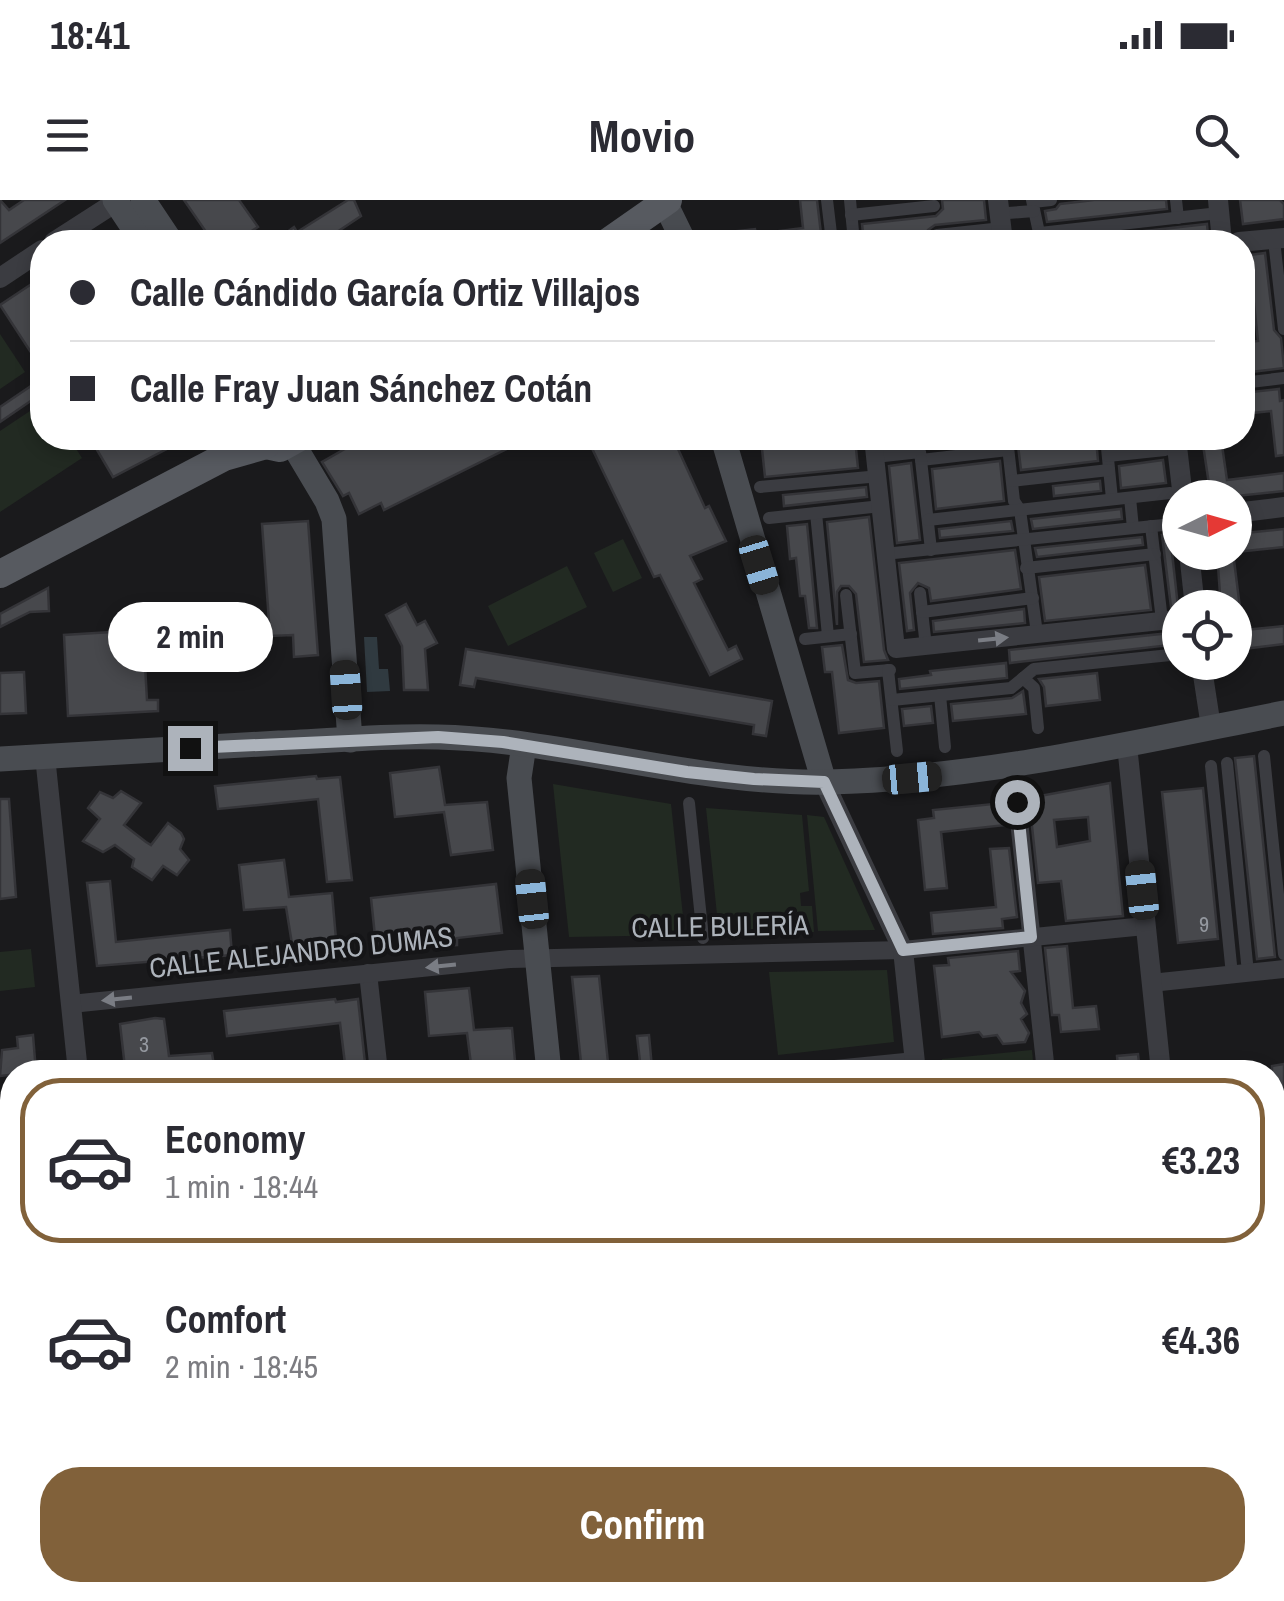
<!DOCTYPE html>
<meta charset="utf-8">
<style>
body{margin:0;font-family:"Archivo Narrow",sans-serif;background:#f2f2f3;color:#2b2b33;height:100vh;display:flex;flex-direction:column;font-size:38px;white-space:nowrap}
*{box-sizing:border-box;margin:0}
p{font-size:32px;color:#7c7c81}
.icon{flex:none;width:55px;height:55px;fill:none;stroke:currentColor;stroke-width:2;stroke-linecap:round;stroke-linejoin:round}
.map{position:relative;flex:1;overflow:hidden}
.sheet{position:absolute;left:0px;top:860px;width:1285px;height:542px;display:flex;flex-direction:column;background:#fff;border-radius:40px 40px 0 0;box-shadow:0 5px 15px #0003}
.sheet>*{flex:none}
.hud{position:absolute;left:30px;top:30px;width:1225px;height:220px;border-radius:40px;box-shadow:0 5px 15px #0003;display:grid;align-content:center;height:220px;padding:0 40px;background:#fff}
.needle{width:65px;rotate:85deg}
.buttons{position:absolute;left:1162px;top:280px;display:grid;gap:20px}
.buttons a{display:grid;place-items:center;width:90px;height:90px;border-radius:50%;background:#fff;box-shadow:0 5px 15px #0003;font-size:50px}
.end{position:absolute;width:45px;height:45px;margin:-22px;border:12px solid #adb3bb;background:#111;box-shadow:0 0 0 5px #111}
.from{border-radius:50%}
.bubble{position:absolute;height:70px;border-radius:35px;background:#fff;box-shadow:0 5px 15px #0003;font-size:32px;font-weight:700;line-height:70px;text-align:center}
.car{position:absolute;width:30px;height:60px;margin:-30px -15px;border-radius:12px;box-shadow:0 0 8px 2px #0007;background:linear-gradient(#222 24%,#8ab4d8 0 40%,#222 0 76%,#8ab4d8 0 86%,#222 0)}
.hud b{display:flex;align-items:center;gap:35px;height:95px;font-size:38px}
.hud b+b{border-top:2px solid #e1e1e2}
.hud i{width:25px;height:25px;background:#2b2b33}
ul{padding:18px 0 0;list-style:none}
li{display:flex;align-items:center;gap:30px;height:165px;margin:0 20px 15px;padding:0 20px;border:5px solid transparent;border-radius:40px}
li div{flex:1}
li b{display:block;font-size:38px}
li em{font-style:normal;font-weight:700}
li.on{border-color:#81613a}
li>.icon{width:90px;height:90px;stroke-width:1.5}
.primary-button{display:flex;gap:20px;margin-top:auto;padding:20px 40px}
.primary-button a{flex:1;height:115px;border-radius:40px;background:#81613a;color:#fff;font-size:40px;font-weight:700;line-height:115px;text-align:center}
.status{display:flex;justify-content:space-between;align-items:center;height:70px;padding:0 50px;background:#fff;direction:ltr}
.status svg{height:28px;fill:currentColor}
header{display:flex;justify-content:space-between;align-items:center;height:130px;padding:0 40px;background:#fff;font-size:45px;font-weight:700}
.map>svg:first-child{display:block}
</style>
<div class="status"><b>18:41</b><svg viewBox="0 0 49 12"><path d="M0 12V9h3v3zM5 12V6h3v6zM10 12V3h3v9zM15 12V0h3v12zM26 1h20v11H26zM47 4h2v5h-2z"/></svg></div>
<header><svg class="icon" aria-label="menu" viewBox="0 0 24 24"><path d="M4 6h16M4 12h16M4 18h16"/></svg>Movio<svg class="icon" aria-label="search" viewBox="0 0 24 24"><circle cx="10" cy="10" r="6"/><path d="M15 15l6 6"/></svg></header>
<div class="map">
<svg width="1284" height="1401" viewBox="0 0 1284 1401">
<rect width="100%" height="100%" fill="#1a1a1c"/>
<g fill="#222a22">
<polygon points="0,134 25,172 0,189"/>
<polygon points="42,203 42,238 69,238 82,258 0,312 0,231"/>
<polygon points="623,339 642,378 613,392 594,353"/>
<polygon points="567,366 587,407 508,446 488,406"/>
<polygon points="553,584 671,604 685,735 569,737"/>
<polygon points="706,608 802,615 809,691 800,693 801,706 812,706 814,732 719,734"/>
<polygon points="807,615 824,617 875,730 818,731"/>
<polygon points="31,749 35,787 0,791 0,752"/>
<polygon points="887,770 894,842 778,855 769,772"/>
<polygon points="1032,850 1034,872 944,872 942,859"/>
</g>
<polygon fill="#303a40" points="364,437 377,437 379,469 388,469 390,491 367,492"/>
<g fill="#47484c" stroke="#343438" stroke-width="2.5" fill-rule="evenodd">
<polygon points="0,0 9,10 24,0 65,0 0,43"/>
<polygon points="184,0 239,0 258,27 234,42 213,42"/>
<polygon points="348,0 354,0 361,16 322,42 282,42 286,40 283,35 294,27 297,32"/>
<polygon points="800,0 817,0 822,42 738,42 737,31 755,29 756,34 803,28"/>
<polygon points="942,0 984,0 986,20 935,25 928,30 928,39 864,42 862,24 936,16 943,9"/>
<polygon points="1094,0 1166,0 1167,9 1047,22 1045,11 1056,9 1060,4"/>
<polygon points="1240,0 1280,0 1284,4 1284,19 1243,24"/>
<polygon points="1207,24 1208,36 1184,38 1147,42 1056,41"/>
<polygon points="1265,53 1274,130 1281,138 1284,168 1242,173 1242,143 1258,141 1251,76 1242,77 1242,56"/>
<polygon points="42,77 42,142 30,151 0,105"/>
<polygon points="31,186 38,196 0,222 0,207"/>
<polygon points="1279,189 1280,201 1284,200 1284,255 1276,256 1271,211 1242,214 1242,193"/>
<polygon points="90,238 188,238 113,277"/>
<polygon points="364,238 529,238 384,310 381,303 359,314 349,293 343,296 322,262"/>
<polygon points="587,238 669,238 678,249 705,308 709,306 726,341 690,356 702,379 694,383 728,450 736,446 742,459 710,475 660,375 654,377"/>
<polygon points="886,238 997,238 997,241 929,249 920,242 886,246"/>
<polygon points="1017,238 1096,238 1098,261 1021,270"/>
<polygon points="1202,238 1221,238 1227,280 1284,273 1284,291 1218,298 1217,290 1210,291"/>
<polygon points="855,239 858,268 765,277 762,249"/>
<polygon points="1163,260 1166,283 1121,288 1119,266"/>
<polygon points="1000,261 1004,301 936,309 932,269"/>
<polygon points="911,263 920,340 897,343 889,266"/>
<polygon points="1100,281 1101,291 1054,296 1053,286"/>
<polygon points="866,287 867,297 784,306 783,295"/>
<polygon points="1121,309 1122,319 1033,329 1031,319"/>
<polygon points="869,317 884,450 888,460 864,462 856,394 849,386 841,386 837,392 837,425 827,322"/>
<polygon points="308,321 318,455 294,457 293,435 270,436 262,324"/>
<polygon points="1011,321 1013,331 940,338 939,329"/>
<polygon points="807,324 817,428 809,428 805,396 800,396 796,358 790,359 787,326"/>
<polygon points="1284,329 1284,347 1235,352 1235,334"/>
<polygon points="1170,334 1178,407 1171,407 1162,335"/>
<polygon points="1142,337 1143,345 1037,357 1035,348"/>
<polygon points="1015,350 1021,389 931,401 929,388 918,383 910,393 914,430 907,431 899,363"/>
<polygon points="1217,352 1233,352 1240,408 1221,408"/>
<polygon points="1145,365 1151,410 1045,421 1039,377"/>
<polygon points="48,388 49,411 30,412 0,427 0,414"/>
<polygon points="406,404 417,425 425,421 437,443 425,449 428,490 404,490 402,446 386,415"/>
<polygon points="1024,409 1025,423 934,432 933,421"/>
<polygon points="1284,426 1284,444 1235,450 1235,431"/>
<polygon points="143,430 147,500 158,500 158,511 68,516 64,435"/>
<polygon points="1180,432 1180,444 1010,463 1009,450"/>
<polygon points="842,445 848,480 856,483 879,481 884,528 839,533 832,472 825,472 822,447"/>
<polygon points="466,449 772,501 766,536 753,534 754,525 476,478 474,487 460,485"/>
<polygon points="1006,463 1007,478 900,489 899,479 931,475 930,471"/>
<polygon points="24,472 26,513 0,514 0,473"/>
<polygon points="1097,473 1100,500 1046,506 1044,487 1039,479"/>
<polygon points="1023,491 1026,514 953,521 951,504 1012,498"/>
<polygon points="931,506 933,523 904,526 902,509"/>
<polygon points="1254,556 1275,757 1257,759 1235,558"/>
<polygon points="439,567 445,605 487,602 493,650 451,655 444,612 395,617 390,573"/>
<polygon points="316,576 317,579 340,577 352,680 327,682 318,599 218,609 215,586"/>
<path d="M1110 583 1123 716 1066 721 1061 681 1038 683 1029 598ZM1088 617 1090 641 1057 647 1054 620Z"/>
<polygon points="1203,588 1218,739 1178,743 1162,592"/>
<polygon points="121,591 141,603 124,625 146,642 151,645 168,623 181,633 184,639 180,649 189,660 177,675 163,666 152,680 132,667 134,659 115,645 103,652 83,641 100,619 88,608 100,592 113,598"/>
<polygon points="0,599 9,599 16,697 0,699"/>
<polygon points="1003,603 1006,625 941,632 947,688 925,690 918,620 934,618 933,610"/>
<polygon points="1009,648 1017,717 1002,719 1003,728 933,734 931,713 996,707 990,649"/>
<polygon points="284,660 289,697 332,693 336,739 292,744 286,707 244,710 239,665"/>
<polygon points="110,681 116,742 230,730 232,755 97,766 87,683"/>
<polygon points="496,684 502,733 457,738 457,745 444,746 442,734 376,746 371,698"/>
<polygon points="1067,746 1073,808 1096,806 1099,829 1061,832 1059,815 1052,815 1045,748"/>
<polygon points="1018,751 1020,771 1011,772 1025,791 1021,803 1027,814 1021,819 1029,833 1025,842 1003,844 997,835 983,837 979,832 942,837 934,766 949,765 948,758"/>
<polygon points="599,776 609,872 582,872 572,777"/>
<polygon points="469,788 474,830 512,828 516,872 472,872 467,833 429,836 425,792"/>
<polygon points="335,799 336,802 358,799 366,872 346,872 340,823 227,836 224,811"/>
<polygon points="155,818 164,819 169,856 212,853 215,872 170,872 169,865 125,868 120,824"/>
<polygon points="33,835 36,872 0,876 2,850 18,848 17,837"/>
<polygon points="649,835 652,868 641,870 637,836"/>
<polygon points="1138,854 1140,872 1122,872 1122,869 1118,869 1117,856"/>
<polygon points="1284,864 1284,917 1272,918 1272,866"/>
<polygon points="1284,960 1284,1003 1272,1004 1272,962"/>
<polygon points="1284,1067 1284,1182 1272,1183 1272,1068"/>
<polygon points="0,1071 9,1071 12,1108 0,1109"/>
<polygon points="12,1225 12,1273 0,1274 0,1226"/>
<polygon points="1284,1288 1284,1363 1275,1363 1272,1289"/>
</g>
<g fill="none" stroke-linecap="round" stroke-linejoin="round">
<g stroke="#3b3c41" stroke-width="12">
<polyline points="827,0 832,42"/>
<polyline points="850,0 854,42"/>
<polyline points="1032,0 1041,42"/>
<polyline points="1176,0 1178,18"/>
<polyline points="1033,2 1051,0"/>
<polyline points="1008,13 1034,11"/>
<polyline points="851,15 934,6"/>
<polyline points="1040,33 1210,14"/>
<polyline points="937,35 993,29"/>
<polyline points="1275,49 1284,129"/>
<polyline points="1242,183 1284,178"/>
<polyline points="1007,238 1014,301 1020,310 1036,426"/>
<polyline points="1106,238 1112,299"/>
<polyline points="884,256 920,252 921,260 1008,250"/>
<polyline points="1108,256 1165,250"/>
<polyline points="921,260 931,350"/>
<polyline points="1012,281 1109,270"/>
<polyline points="760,287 869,277"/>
<polyline points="1130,298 1133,328"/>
<polyline points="816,313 828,436"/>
<polyline points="769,318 872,307"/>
<polyline points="928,320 1170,293"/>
<polyline points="1151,326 1161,412"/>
<polyline points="894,353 1173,324"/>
<polyline points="1026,368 1155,354"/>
<polyline points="920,393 925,438"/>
<polyline points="846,395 855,473 890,470"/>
<polyline points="922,412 1033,398"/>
<polyline points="805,439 851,434"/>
<polyline points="888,470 897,551"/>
<polyline points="1023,478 1034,488 1038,528"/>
<polyline points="940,495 945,547"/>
<polyline points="892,500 1011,488 1034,469 1180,454"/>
<polyline points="1264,556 1284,754"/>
<polyline points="1227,563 1247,763"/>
<polyline points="1211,566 1231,765"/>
<polyline points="689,603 703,738"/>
<polyline points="1272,936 1284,935"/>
<polyline points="1272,952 1284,950"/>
</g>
<g stroke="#3b3c41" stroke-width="18">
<polyline points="873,238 896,449 1180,419"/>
<polyline points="1017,602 1046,872"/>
<polyline points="368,773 379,872"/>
<polyline points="1151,783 1284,769"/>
<polyline points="71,804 510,759 903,750 1145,726"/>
<polyline points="805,872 915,861"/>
<polyline points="0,1003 12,1002"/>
<polyline points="1272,1037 1284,1035"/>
<polyline points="0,1051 12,1050"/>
<polyline points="0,1137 12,1136"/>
<polyline points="0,1170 12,1169"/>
<polyline points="1272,1376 1284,1375"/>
<polyline points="89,1390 90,1401"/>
<polyline points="353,1390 354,1401"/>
<polyline points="762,1390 763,1401"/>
<polyline points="1020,1401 1131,1390"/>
</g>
<g stroke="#3b3c41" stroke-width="20">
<polyline points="998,0 1003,42"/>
<polyline points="1218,0 1222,42"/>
<polyline points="54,42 116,2"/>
<polyline points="1239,42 1284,38"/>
<polyline points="0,78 42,50"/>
<polyline points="1176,238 1183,298"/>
<polyline points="1235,313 1284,307"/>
<polyline points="1189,352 1195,408"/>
<polyline points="1201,462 1211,527"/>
<polyline points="1127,545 1161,872"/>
<polyline points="45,556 78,872"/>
<polyline points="824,582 903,750 916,872"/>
<polyline points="0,923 12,921"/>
<polyline points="1272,1265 1284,1264"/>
</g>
<g stroke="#494c51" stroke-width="25">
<polyline points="115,0 143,42"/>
<polyline points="143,0 171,42"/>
<polyline points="665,3 684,42"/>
<polyline points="723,238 824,582"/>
<polyline points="293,244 327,301 334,319 350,540"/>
<polyline points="524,545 519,578 549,872"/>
<path d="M0 559C93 554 186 549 279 543 332 541 385 535 438 537 569 540 696 585 829 582 983 578 1133 543 1284 513"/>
<polyline points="602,1390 603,1401"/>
</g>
<g stroke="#575a60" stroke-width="28">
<polyline points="608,42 668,0"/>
<polyline points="258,238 266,245 280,248 298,238"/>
<polyline points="0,374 224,257 266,245"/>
</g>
</g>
<defs><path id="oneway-solid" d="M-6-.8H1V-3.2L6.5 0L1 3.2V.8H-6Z" transform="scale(2.5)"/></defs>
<g fill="#7a7d84">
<use href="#oneway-solid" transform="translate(993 439) rotate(-6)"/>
<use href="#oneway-solid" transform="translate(441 766) rotate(174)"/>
<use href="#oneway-solid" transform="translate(117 799) rotate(174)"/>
</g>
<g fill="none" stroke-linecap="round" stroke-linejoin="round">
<polyline stroke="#adb3bb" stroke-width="12" points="190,548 438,537 503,542 687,572 754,579 824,582 903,750 1031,737 1017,602"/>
</g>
<g text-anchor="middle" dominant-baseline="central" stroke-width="8" stroke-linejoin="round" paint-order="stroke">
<g font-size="22" fill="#94989f">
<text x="1204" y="724">9</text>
<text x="144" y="844">3</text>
</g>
<g font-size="28" fill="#adb3bb" stroke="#151517">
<text transform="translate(720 726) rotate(-1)">CALLE BULERÍA</text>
<text transform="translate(301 752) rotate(-6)">CALLE ALEJANDRO DUMAS</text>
</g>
</g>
</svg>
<div class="buttons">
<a><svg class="needle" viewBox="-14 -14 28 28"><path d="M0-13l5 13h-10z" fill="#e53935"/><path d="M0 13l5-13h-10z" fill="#7c7c81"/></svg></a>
<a><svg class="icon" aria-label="locate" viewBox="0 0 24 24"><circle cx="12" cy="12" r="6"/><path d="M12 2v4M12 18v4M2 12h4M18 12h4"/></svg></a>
</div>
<i class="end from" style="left:1017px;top:602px"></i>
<i class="end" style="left:190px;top:548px"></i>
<div class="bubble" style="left:108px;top:402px;width:165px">2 min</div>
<i class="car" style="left:759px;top:365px;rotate:163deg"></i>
<i class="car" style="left:346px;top:490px;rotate:356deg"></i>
<i class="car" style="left:912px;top:578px;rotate:85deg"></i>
<i class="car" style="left:1142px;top:690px;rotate:354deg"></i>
<i class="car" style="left:532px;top:699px;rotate:354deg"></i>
<div class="hud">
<b><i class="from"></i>Calle Cándido García Ortiz Villajos</b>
<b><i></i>Calle Fray Juan Sánchez Cotán</b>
</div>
<section class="sheet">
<ul>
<li class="on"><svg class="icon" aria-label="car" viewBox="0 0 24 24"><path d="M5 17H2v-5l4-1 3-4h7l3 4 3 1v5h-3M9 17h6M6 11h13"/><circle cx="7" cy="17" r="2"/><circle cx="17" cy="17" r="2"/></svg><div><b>Economy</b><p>1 min · 18:44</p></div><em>€3.23</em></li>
<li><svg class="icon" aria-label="car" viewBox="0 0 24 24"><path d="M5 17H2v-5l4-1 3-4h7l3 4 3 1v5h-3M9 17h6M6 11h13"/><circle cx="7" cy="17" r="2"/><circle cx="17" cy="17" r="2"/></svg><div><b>Comfort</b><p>2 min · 18:45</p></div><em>€4.36</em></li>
</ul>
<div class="primary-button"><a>Confirm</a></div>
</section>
</div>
